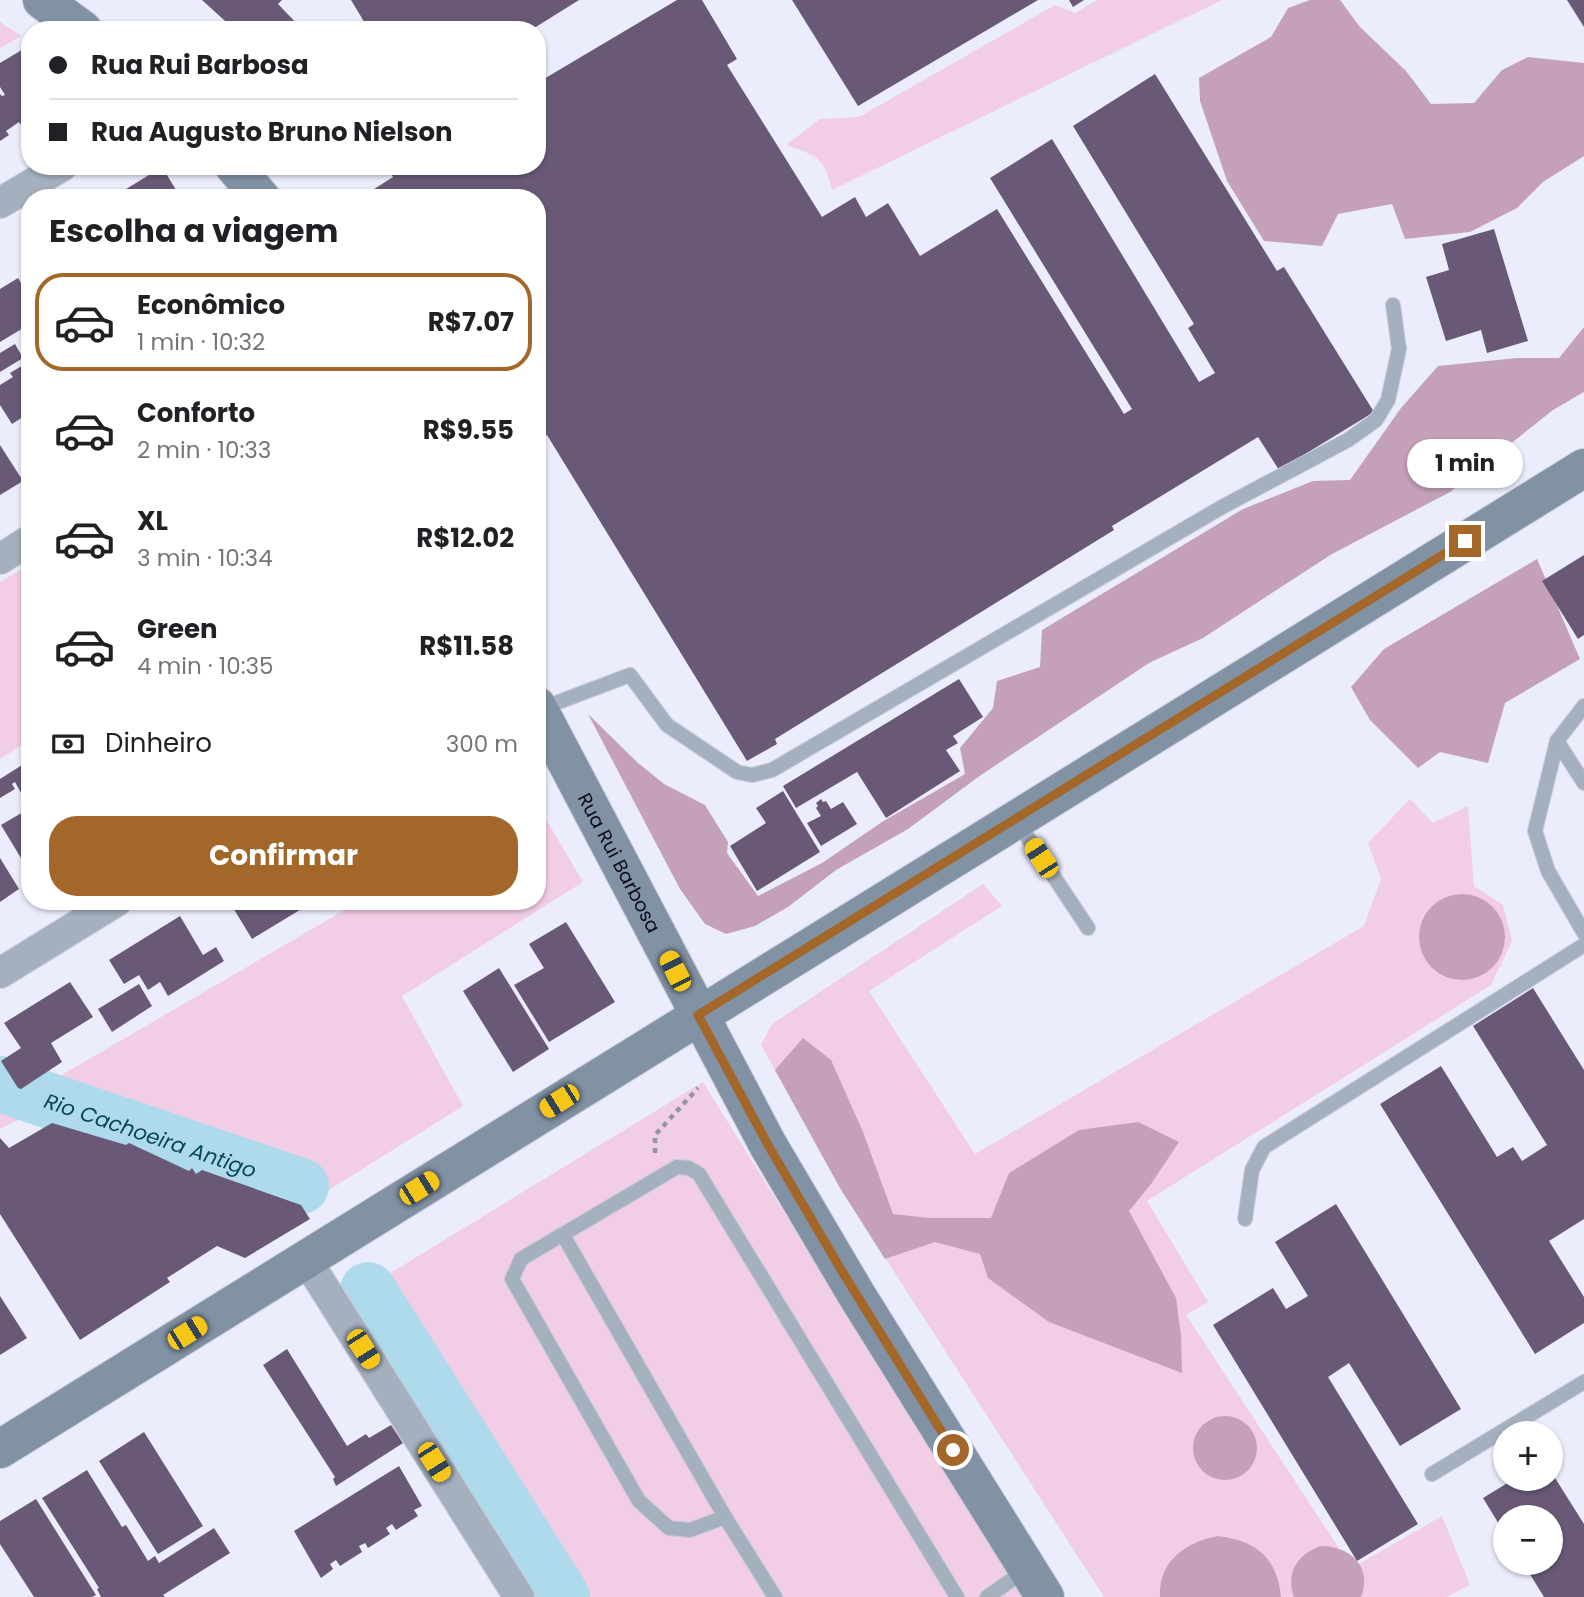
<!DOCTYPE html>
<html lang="pt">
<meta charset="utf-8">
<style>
body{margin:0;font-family:Poppins,sans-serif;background:#f2f2f2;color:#202124;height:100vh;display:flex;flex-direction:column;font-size:26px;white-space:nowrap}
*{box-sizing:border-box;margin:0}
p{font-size:23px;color:#757577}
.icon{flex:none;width:38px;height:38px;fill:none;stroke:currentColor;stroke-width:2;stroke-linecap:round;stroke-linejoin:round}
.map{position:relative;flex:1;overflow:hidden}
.panel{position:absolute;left:21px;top:189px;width:525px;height:721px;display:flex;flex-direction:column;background:#fff;border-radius:28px;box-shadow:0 2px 5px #0004}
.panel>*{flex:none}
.top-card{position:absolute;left:21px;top:21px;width:525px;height:154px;border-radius:28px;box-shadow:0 2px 5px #0004;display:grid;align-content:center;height:154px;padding:0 28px;background:#fff}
.buttons{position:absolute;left:1493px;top:1421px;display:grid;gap:14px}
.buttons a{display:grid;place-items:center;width:70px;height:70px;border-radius:50%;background:#fff;box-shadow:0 2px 5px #0004;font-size:35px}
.end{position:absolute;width:32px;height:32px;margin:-16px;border:9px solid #a4672a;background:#fff;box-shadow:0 0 0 4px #fff}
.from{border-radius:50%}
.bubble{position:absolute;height:49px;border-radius:24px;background:#fff;box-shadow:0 2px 5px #0004;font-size:23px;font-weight:700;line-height:49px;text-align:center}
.car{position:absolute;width:21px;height:42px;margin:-21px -10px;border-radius:9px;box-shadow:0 0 5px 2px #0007;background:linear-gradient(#f5c518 24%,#345 0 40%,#f5c518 0 76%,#345 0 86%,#f5c518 0)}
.top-card b{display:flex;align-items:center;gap:24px;height:66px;font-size:26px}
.top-card b+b{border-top:2px solid #e0e0e0}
.top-card i{width:18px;height:18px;background:#202124}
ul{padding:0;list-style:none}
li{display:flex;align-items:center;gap:21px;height:98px;margin:0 14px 10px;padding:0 14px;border:4px solid transparent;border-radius:28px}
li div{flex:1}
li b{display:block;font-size:26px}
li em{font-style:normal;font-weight:700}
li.active{border-color:#a4672a}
li>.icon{width:63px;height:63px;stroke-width:1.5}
h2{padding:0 28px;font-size:32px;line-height:84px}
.pay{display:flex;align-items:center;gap:18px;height:77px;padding:0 28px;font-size:26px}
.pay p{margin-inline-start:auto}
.button{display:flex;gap:14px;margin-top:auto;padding:14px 28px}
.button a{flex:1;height:80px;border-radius:28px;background:#a4672a;color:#fff;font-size:28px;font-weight:700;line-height:80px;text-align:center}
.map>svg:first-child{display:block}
</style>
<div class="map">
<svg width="1584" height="1597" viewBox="0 0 1584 1597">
<rect width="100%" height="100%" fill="#ecedfc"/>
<g fill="#f2cde6">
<path d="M1097 0H1222L832 190C825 158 816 155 786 145L820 119 859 117 1055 5 1075 13Z"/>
<polygon points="0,22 22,36 0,48"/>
<polygon points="30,564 30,740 0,759 0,582"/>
<polygon points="1410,799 1433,823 1468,806 1474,886 1503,905 1512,941 1491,985 1147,1201 1208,1302 1186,1315 1352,1568 1442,1516 1470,1585 1446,1597 1104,1597 840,1188 761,1045 772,1024 983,884 1002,906 869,991 975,1154 1364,926 1381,879 1368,843"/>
<polygon points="537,804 583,882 402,996 463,1106 305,1205 37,1110 0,1129 0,1091 11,1096 60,1076 360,901 537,901"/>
<polygon points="703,1082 1023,1597 583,1597 387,1275"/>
</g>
<g fill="#c4a1b9">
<polygon points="1310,0 1340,0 1360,27 1406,71 1431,104 1474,103 1502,70 1528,57 1584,63 1584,156 1543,182 1517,208 1470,232 1405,239 1392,204 1338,214 1322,246 1264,241 1227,181 1200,101 1199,78 1271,37 1288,8"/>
<polygon points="1584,327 1584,392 1553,410 1450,492 1332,554 1203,638 1149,663 981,775 908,829 836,870 788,907 755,926 726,934 705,924 680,889 588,714 637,762 664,784 705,805 728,842 727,853 758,896 822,863 882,822 965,774 960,748 993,708 997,681 1040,667 1042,630 1243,509 1313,481 1350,480 1401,408 1438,366 1517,358 1559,358"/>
<polygon points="1537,559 1580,659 1505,703 1488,763 1440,752 1418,768 1370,720 1351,687 1384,649"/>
<circle cx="1462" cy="937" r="43"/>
<polygon points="803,1038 831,1060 863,1132 893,1214 930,1218 991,1218 1009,1173 1079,1130 1138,1122 1179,1142 1151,1184 1129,1211 1176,1298 1181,1336 1182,1373 1049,1322 988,1278 980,1254 935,1242 885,1259 840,1188 775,1070"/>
<circle cx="1225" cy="1448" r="32"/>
<path d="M1218 1536C1256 1541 1277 1557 1281 1597H1160C1158 1561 1186 1542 1218 1536Z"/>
<path d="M1321 1546C1350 1546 1373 1567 1361 1597H1294C1285 1572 1298 1554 1321 1546Z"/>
</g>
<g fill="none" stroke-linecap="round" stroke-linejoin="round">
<g stroke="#aedaec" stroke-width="56">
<path id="s1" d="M0 1084 301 1186"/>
<polyline points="368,1290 562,1597"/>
</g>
</g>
<g fill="#695977">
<polygon points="202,0 282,0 278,4 303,30 235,30"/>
<polygon points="351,0 579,0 531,30 369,30"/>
<polygon points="677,0 702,0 737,59 727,65 822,217 855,197 866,217 888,203 920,256 997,209 1124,414 1132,409 990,178 1052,139 1199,382 1215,373 1188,328 1194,324 1073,126 1155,74 1277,271 1284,267 1374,412 1279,470 1258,437 1112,526 1114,530 775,739 777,744 747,761 547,435 537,441 537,198 360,198 393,177 386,166 537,166 537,83"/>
<polygon points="792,0 1038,0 858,106"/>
<polygon points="1069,0 1084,0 1073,7"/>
<polygon points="1567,0 1584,0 1584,27"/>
<polygon points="30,45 30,138 19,122 6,131 9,135 0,141 0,94 2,96 5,95 0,87 0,63"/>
<polygon points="162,167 181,198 111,198 131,186"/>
<polygon points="1494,229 1528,341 1487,353 1481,330 1446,341 1426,277 1449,270 1442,244"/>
<polygon points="18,278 30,298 30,324 0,342 0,289"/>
<polygon points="15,344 23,358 0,372 0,353"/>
<polygon points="30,361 30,421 26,415 12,424 0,405 0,385 13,377 10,373"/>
<polygon points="30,436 30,453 22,441"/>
<polygon points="0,445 23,481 0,495"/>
<polygon points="1584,555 1584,635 1578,639 1542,581"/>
<polygon points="959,679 983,717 953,736 958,743 946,750 960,771 886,818 857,772 796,808 783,786"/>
<polygon points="30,760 30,800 26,802 15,782 12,784 15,789 0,798 0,779"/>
<polygon points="783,791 820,852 757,891 730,846 766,823 756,808"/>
<polygon points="821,799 823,802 826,801 831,809 843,802 857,824 821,846 807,823 821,816 816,808 818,806 816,803"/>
<polygon points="30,808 30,873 1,825"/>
<polygon points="0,858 19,889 0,902"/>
<polygon points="229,901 321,901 315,905 313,902 252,939"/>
<polygon points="180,916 203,955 216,947 224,961 168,996 160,982 148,990 139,975 124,984 109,960"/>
<polygon points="566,922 615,1002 549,1042 514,985 544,968 529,944"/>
<polygon points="499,968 549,1049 513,1072 463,991"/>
<polygon points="70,982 93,1017 51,1043 62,1062 21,1089 18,1088 1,1061 21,1048 4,1023"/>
<polygon points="139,984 152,1006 112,1032 98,1009"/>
<polygon points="1533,988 1584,1070 1584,1219 1549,1241 1584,1297 1584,1323 1535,1354 1380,1104 1441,1066 1497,1157 1513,1147 1522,1161 1547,1145 1473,1026"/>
<polygon points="52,1123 126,1145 129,1143 189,1171 192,1168 196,1174 202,1170 301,1205 310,1219 245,1258 217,1246 167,1278 170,1282 80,1340 0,1214 0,1138 9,1148"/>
<polygon points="1336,1204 1461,1409 1400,1446 1349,1363 1328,1377 1418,1524 1357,1561 1213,1325 1273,1288 1286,1309 1308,1296 1275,1242"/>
<polygon points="0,1296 27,1338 0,1355"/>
<polygon points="287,1349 347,1446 366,1434 369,1438 391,1425 403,1443 336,1486 333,1479 335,1477 263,1365"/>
<polygon points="144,1432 203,1526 158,1554 99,1461"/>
<polygon points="399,1466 422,1506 414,1510 418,1516 396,1530 392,1524 386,1528 390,1534 368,1548 365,1543 359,1546 362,1552 340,1566 336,1560 330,1564 333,1569 321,1578 294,1531"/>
<polygon points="87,1470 122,1527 126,1525 148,1561 155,1556 159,1563 214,1528 230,1553 163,1595 165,1597 101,1597 97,1589 99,1588 42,1498"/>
<polygon points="1550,1470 1584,1524 1584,1597 1544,1597 1523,1563 1550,1563 1550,1517 1505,1517 1505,1534 1483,1498 1514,1479 1550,1479"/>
<polygon points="36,1499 96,1595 92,1597 34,1597 0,1544 0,1521"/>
</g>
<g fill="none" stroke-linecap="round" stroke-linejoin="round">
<g stroke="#c8c9d8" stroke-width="16">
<g id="lane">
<polyline points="1584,706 1557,741 1535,831 1548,871 1584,933"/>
<polyline points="540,709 630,675 667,725 737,772 752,775 772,770 1222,507 1348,440 1376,420 1388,400 1399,349 1393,305"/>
<polyline points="1557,741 1584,783"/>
<polyline points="1016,820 1088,928"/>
<polyline points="1245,1219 1252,1170 1264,1147 1584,945"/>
<polyline points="563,1235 725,1517 775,1597"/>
<polyline points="1432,1474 1584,1382"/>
<polyline points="725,1517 690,1530 669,1528 639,1501 512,1279 521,1259 677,1167 689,1168 699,1174 957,1597"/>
<polyline points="987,1597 1026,1570"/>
</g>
</g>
<g stroke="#c8c9d8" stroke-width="32">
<g id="street">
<polyline points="0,203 62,166"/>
<polyline points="0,559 30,540"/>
<polyline points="0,973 117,901"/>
<polyline points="306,1259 519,1597"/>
</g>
</g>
<g stroke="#c8c9d8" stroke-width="40">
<g id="secondary">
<polyline points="42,0 83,30"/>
<polyline points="234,166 261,198"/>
<path id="s2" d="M537 706 768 1145 856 1294 1045 1597"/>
<polyline points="0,1449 1584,468"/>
</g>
</g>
<polyline stroke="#9394a1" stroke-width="4.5" stroke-dasharray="5 5" stroke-linecap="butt" points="655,1153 655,1135 698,1088"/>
<use href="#lane" stroke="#a5b0be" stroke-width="14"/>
<use href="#street" stroke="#a5b0be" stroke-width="30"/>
<use href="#secondary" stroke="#8292a5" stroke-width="38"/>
</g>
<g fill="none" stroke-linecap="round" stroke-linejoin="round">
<polyline stroke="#a4672a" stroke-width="9" points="953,1450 843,1273 768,1145 698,1015 1465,541"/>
</g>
<g text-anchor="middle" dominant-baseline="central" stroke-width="5" stroke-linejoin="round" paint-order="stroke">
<g font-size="19" fill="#0c0c18" stroke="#fff">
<text stroke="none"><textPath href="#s2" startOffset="177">Rua Rui Barbosa</textPath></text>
</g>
<g font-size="21" font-style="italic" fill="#09475a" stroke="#fff">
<text stroke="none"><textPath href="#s1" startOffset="159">Rio Cachoeira Antigo</textPath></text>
</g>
</g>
</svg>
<div class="buttons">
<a>+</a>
<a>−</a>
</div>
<i class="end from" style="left:953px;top:1450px"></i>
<i class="end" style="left:1465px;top:541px"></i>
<div class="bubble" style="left:1407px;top:439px;width:116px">1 min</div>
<i class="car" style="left:1041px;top:858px;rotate:327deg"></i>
<i class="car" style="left:675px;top:971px;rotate:333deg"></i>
<i class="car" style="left:559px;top:1101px;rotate:238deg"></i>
<i class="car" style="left:419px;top:1188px;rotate:58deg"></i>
<i class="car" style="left:187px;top:1333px;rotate:58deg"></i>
<i class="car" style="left:363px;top:1349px;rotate:148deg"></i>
<i class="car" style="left:434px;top:1462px;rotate:148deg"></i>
<div class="top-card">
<b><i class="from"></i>Rua Rui Barbosa</b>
<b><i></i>Rua Augusto Bruno Nielson</b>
</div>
<section class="panel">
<h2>Escolha a viagem</h2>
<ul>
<li class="active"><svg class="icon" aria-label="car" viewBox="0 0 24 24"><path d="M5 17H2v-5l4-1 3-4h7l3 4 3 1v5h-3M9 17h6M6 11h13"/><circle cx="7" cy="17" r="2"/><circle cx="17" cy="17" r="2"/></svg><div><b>Econômico</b><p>1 min · 10:32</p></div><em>R$7.07</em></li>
<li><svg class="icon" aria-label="car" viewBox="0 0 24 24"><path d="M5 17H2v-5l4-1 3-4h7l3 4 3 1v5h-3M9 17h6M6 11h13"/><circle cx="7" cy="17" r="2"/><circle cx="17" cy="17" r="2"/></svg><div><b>Conforto</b><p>2 min · 10:33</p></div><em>R$9.55</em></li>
<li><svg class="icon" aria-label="car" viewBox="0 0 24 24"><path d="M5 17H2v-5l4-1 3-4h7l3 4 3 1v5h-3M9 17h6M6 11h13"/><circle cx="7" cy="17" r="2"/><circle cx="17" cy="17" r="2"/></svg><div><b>XL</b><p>3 min · 10:34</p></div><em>R$12.02</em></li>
<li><svg class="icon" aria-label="car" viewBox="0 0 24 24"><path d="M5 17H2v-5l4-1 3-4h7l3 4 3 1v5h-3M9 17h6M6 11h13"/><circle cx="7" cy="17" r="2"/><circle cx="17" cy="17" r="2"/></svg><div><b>Green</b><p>4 min · 10:35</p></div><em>R$11.58</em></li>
</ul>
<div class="pay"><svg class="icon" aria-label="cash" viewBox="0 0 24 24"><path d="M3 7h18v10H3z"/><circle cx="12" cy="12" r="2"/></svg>Dinheiro<p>300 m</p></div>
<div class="button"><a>Confirmar</a></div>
</section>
</div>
